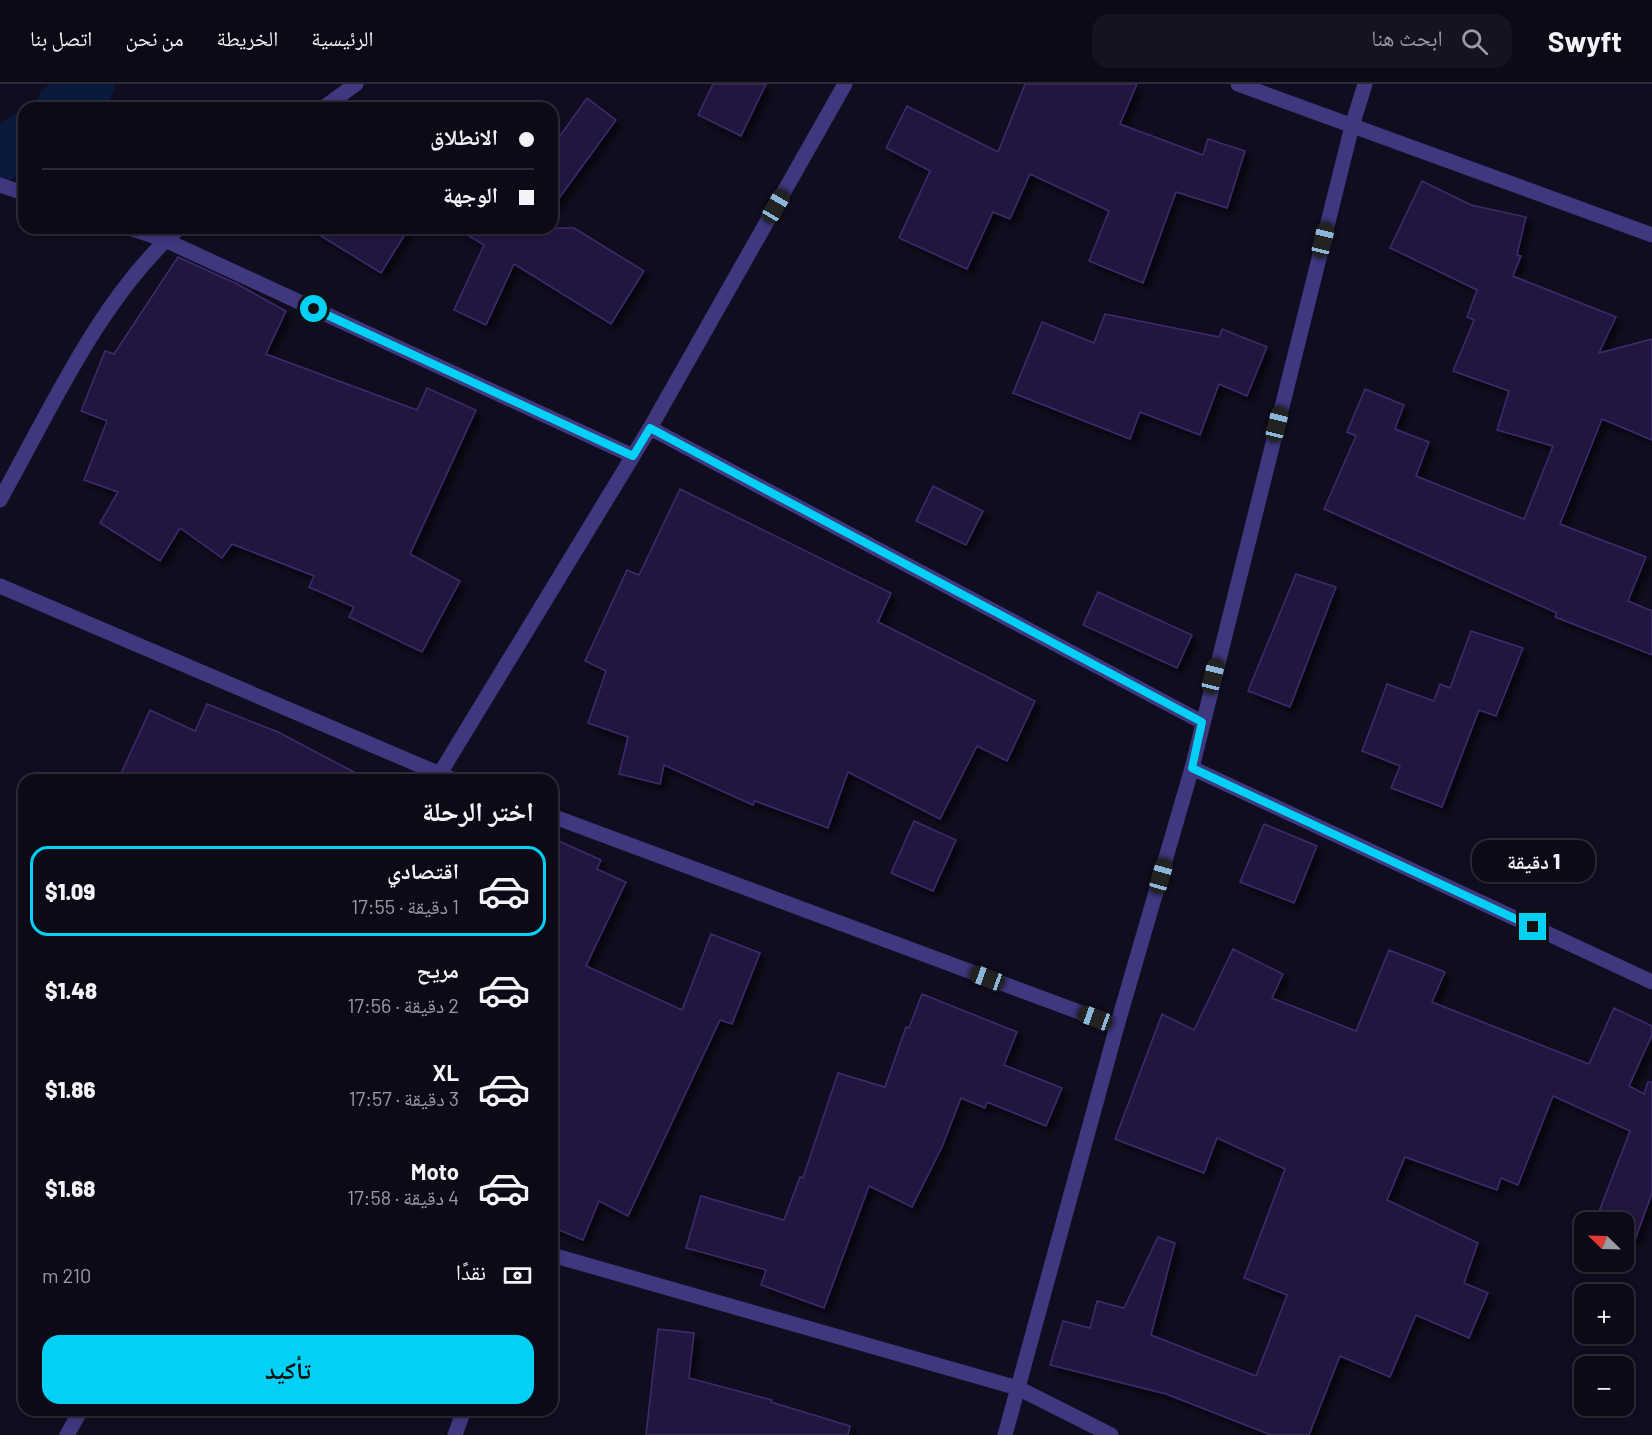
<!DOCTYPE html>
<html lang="ar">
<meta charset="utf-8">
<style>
body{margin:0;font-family:Barlow,"Noto Naskh Arabic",sans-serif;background:#161321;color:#f1f3f6;direction:rtl;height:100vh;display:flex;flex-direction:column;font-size:22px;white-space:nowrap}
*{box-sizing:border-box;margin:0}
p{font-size:20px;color:#9a9aa2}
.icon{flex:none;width:33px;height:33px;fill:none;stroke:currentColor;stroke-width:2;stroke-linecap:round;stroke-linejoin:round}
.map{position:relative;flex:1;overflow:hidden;direction:ltr}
.details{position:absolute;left:18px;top:690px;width:540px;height:642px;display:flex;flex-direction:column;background:#0d0a18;border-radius:18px;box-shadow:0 3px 9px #0003,0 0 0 2px #2d2b37;direction:rtl}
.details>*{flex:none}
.top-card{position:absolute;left:18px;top:18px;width:540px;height:132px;border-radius:18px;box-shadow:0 3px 9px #0003,0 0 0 2px #2d2b37;direction:rtl;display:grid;align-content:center;height:132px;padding:0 24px;background:#0d0a18}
.needle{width:39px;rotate:293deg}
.buttons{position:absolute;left:1574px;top:1128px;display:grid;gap:12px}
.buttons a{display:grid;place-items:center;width:60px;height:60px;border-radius:12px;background:#0d0a18;box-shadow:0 3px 9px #0003,0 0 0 2px #2d2b37;font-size:30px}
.end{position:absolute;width:27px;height:27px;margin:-14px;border:8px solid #02d0f5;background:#111;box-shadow:0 0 0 3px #111}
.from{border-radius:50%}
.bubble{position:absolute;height:42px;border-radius:18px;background:#0d0a18;box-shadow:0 3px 9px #0003,0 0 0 2px #2d2b37;font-size:20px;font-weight:800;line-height:42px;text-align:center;direction:rtl}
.car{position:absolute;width:18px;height:36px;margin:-18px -9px;border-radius:8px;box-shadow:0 0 4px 2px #0007;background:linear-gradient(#222 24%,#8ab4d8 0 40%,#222 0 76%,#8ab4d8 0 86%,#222 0)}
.top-card b{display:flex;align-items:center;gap:21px;height:57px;font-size:22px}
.top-card b+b{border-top:2px solid #2d2b37}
.top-card i{width:15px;height:15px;background:#f1f3f6}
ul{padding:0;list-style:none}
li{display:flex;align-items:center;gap:18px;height:90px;margin:0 12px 9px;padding:0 12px;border:3px solid transparent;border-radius:18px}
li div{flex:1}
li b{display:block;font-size:22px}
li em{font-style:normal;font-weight:800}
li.active{border-color:#02d0f5}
li>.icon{width:54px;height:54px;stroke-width:1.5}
h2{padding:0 24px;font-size:27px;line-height:72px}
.pay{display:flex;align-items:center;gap:15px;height:66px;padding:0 24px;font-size:22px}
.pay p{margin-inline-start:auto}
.action{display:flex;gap:12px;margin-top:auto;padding:12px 24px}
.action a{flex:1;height:69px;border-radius:18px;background:#02d0f5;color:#111;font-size:24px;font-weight:800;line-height:69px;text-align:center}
header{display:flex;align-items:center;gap:36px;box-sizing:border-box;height:84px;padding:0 30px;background:#0d0a18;border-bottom:2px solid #2d2b37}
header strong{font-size:28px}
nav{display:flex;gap:33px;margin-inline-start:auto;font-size:21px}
.search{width:420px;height:54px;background:#161321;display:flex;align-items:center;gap:15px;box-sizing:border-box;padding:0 21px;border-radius:18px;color:#9a9aa2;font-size:22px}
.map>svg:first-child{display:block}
</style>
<header>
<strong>Swyft</strong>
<div class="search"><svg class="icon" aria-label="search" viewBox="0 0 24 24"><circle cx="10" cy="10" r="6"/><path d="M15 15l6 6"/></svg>ابحث هنا</div>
<nav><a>الرئيسية</a><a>الخريطة</a><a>من نحن</a><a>اتصل بنا</a></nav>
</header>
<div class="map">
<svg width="1652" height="1351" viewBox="0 0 1652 1351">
<defs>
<filter id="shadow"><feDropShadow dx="5.5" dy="5.5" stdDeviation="3" flood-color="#0009"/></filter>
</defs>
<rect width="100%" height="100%" fill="#110d20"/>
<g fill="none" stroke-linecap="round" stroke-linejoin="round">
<g stroke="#0a1a3d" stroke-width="50">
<polyline points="60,24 90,0"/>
<polyline points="0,73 24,53"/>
</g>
</g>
<g fill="#231941" stroke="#3c2c6d" stroke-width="1.5" filter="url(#shadow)">
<polygon points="713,0 766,0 741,52 698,31"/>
<polygon points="1025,0 1137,0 1120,40 1203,71 1208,55 1245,67 1227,124 1176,108 1143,199 1089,177 1109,127 1030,90 1010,135 993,128 967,185 899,154 930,87 886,64 907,22 998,68"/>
<polygon points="587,14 616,36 552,124 552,63"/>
<polygon points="1422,97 1471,121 1526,133 1517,171 1521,172 1513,192 1616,233 1599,269 1652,255 1652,356 1602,335 1560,440 1646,473 1628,517 1652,527 1652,571 1555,533 1557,529 1324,425 1356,352 1347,348 1365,305 1404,321 1395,345 1429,358 1416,392 1524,435 1553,362 1497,346 1509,307 1453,287 1474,236 1467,233 1477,206 1390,164"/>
<polygon points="308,144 409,144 381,189"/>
<polygon points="456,144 574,144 644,187 611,240 514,180 486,241 454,226 484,161"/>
<polygon points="178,173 237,200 286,227 266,270 417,326 427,304 476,326 410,470 460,497 422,568 349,533 354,523 309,503 314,492 232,460 222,474 180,444 160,477 100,439 118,408 84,396 107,337 81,327 105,267 114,270"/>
<polygon points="1105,230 1219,253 1222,245 1267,263 1247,312 1219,300 1200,351 1140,328 1130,355 1013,309 1042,238 1094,259"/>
<polygon points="933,402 983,427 966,461 916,437"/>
<polygon points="680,405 891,509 878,538 1035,617 1007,677 977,662 940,735 848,688 828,744 755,717 753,721 664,681 660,700 619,690 628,653 588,639 606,587 585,577 627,486 639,491"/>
<polygon points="1296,490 1336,503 1290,623 1248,607"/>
<polygon points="1098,508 1192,551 1177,584 1083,541"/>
<polygon points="1471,547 1523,564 1496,632 1479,626 1442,723 1391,704 1400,682 1362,667 1387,600 1434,617 1440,600 1450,604"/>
<polygon points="207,620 278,648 369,696 118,696 150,626 195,647"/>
<polygon points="914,737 956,756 933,807 891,789"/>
<polygon points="1264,740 1317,762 1294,819 1240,798"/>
<polygon points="552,754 601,776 597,785 626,798 586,882 682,926 711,850 760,869 732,940 720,936 628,1132 599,1117 583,1156 552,1143"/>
<polygon points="1233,865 1283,890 1272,914 1356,947 1389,866 1445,888 1432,918 1589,980 1614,924 1652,942 1652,951 1629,1002 1644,1010 1648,998 1652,998 1652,1109 1635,1156 1623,1152 1623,1138 1595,1138 1630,1047 1553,1012 1518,1101 1501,1094 1497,1106 1405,1073 1387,1116 1478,1159 1464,1199 1488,1209 1469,1254 1416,1231 1390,1293 1340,1272 1309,1351 1271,1351 1166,1310 1050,1281 1063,1237 1090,1244 1097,1217 1124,1224 1158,1153 1175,1159 1151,1251 1256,1292 1287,1211 1244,1194 1285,1085 1217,1054 1204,1089 1115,1055 1162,930 1194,946"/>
<polygon points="922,910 1017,948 1004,981 1062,1004 1046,1042 987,1018 985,1024 961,1014 942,1063 912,1123 869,1102 824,1224 761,1201 766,1186 686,1164 701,1112 784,1136 800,1093 803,1094 838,989 885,1003 906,943 909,944"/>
<polygon points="658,1245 694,1249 689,1294 772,1316 771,1318 850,1342 848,1351 646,1351"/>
</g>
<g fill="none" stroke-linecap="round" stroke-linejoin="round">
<g stroke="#3f387f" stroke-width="15">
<polyline points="1238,0 1652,151"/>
<polyline points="323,24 356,0"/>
<polyline points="0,101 24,109"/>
<polyline points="129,144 165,156 633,372"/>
<polyline points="650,344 1202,638"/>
<path d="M0 416C51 325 100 214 179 144"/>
<polyline points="0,502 454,696"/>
<polyline points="1192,684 1652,898"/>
<polyline points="436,696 650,344 845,0"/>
<polyline points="552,732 1117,942"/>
<polyline points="552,1171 1018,1304 1111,1351"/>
<polyline points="67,1351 81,1326"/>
<polyline points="455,1351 464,1326"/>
<polyline points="1005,1351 1117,942 1192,684 1352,42 1365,0"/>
</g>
</g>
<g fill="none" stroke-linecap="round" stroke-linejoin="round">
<polyline stroke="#02d0f5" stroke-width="8" points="314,225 633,372 650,344 1202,638 1192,684 1533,843"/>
</g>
</svg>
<div class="buttons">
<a><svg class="needle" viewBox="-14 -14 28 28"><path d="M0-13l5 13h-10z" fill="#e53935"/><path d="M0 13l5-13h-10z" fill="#9a9aa2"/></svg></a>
<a>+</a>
<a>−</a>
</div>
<i class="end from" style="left:314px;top:225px"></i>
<i class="end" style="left:1533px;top:843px"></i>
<div class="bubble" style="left:1472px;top:756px;width:123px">1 دقيقة</div>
<i class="car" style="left:776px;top:122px;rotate:30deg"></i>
<i class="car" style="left:1323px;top:156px;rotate:14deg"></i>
<i class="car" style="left:1277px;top:340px;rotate:14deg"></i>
<i class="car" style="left:1213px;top:592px;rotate:14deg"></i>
<i class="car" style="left:1161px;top:792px;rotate:16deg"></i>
<i class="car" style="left:987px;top:894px;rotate:290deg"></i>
<i class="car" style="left:1095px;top:934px;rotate:290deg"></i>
<div class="top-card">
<b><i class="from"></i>الانطلاق</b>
<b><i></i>الوجهة</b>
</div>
<section class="details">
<h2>اختر الرحلة</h2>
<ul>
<li class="active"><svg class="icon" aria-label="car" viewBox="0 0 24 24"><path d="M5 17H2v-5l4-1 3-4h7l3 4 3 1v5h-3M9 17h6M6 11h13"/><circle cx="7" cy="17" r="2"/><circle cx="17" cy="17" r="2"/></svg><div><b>اقتصادي</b><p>1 دقيقة · 17:55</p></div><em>$1.09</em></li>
<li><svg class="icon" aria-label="car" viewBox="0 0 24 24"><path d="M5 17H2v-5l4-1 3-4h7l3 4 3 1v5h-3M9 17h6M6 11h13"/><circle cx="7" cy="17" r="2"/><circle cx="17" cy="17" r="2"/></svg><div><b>مريح</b><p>2 دقيقة · 17:56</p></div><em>$1.48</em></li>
<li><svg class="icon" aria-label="car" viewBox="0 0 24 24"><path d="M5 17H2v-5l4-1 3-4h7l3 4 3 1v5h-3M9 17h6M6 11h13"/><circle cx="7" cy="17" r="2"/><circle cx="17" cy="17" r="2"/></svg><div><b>XL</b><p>3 دقيقة · 17:57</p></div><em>$1.86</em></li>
<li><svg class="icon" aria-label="car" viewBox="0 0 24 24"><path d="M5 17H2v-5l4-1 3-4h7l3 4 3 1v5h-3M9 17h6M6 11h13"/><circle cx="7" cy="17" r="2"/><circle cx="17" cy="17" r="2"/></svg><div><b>Moto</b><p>4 دقيقة · 17:58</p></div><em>$1.68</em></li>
</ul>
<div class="pay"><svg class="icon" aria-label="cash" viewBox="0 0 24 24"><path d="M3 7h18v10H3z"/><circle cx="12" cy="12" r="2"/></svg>نقدًا<p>210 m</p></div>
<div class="action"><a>تأكيد</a></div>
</section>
</div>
